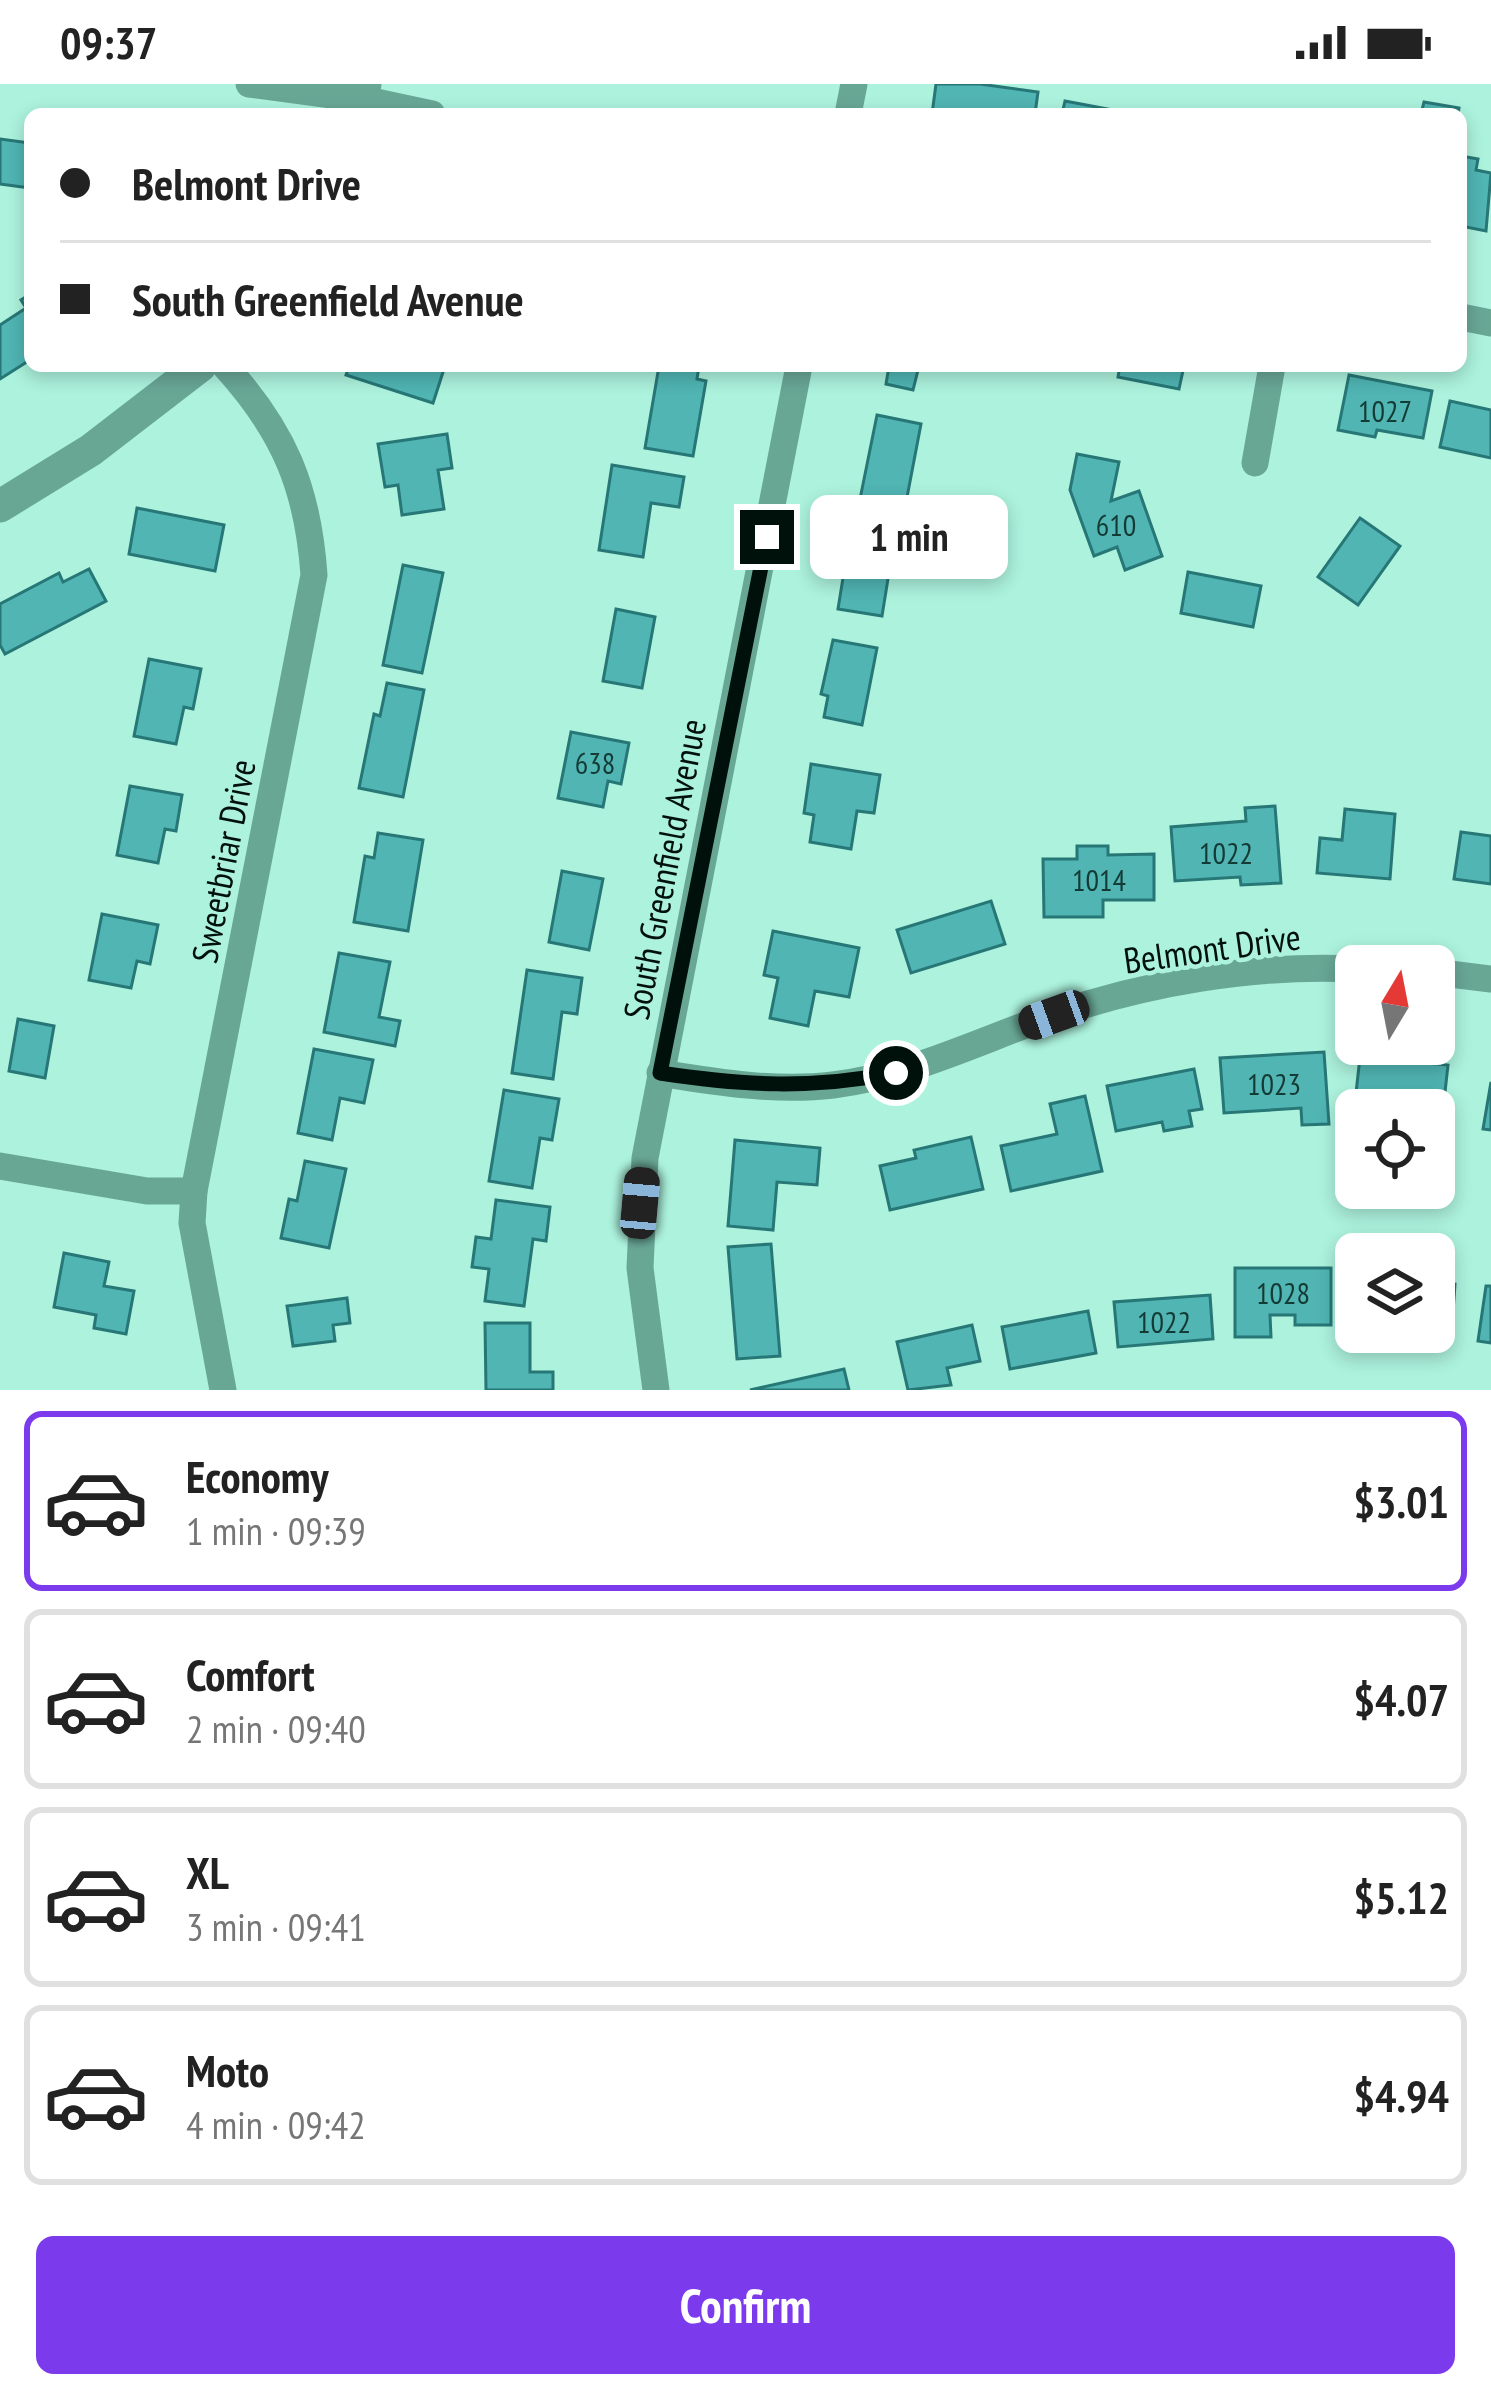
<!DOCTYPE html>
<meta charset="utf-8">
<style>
body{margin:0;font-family:"PT Sans Narrow",sans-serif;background:#f6f6f6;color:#222;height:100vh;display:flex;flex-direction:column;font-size:45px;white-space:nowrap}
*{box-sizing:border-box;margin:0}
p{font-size:39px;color:#767676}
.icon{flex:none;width:66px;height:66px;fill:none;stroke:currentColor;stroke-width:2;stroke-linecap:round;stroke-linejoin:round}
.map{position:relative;height:1306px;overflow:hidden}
.drawer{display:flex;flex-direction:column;background:#fff;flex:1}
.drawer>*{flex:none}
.guide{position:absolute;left:24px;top:24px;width:1443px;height:264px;border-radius:18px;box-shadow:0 6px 18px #0003;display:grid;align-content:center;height:264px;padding:0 36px;background:#fff}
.needle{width:78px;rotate:10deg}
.fabs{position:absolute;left:1335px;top:861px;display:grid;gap:24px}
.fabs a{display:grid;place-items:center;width:120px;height:120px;border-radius:18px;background:#fff;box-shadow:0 6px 18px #0003;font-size:60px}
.end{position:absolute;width:54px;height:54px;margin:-27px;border:15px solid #00110b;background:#fff;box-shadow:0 0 0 6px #fff}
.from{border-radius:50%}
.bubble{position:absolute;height:84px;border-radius:18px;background:#fff;box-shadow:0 6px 18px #0003;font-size:39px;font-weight:600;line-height:84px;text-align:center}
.car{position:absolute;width:36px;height:72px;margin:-36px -18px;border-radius:15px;box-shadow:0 0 9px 3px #0007;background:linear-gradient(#222 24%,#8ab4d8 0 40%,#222 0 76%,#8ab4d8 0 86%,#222 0)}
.guide b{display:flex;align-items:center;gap:42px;height:114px;font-size:45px}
.guide b+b{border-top:3px solid #e0e0e0}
.guide i{width:30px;height:30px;background:#222}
ul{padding:21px 0 0;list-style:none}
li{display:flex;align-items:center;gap:36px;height:180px;margin:0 24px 18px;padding:0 12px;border:6px solid #e0e0e0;border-radius:18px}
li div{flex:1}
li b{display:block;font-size:45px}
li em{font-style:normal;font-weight:600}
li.selected{border-color:#7c3aed}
li>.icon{width:108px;height:108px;stroke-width:1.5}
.primary-button{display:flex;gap:24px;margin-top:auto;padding:24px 36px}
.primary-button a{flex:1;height:138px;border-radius:18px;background:#7c3aed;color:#fff;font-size:48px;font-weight:600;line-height:138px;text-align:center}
.status{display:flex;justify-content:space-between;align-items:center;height:84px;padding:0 60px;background:#fff;direction:ltr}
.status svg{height:33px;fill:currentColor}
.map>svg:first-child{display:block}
</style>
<div class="status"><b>09:37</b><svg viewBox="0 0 49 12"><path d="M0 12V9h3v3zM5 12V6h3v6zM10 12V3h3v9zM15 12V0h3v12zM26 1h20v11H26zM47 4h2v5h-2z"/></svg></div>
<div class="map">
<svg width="1491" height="1306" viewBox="0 0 1491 1306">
<rect width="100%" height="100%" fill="#acf2dd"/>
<g fill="#50b5b3" stroke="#277776" stroke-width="3">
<polygon points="936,0 980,0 1038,8 1035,30 932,30"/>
<polygon points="1065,17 1134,30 1062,30"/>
<polygon points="1424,18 1459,24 1458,30 1421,30"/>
<polygon points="0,55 30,59 30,104 0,100"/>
<polygon points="1461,72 1478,75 1476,86 1491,89 1486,147 1461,142"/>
<polygon points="30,210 30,276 0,295 0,241 26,224 21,216"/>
<polygon points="349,282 363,284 445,282 433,319 346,291"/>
<polygon points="659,282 699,282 697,295 706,297 693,372 645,364"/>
<polygon points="889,282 919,282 913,306 886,300"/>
<polygon points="1120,282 1184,282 1179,305 1118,293"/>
<polygon points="1349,291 1432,307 1423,354 1377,346 1375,353 1338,346"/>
<polygon points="1450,317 1491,326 1491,374 1440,363"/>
<polygon points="877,331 921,340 904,429 859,420"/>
<polygon points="447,350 452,384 438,386 444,425 402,431 398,401 385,403 378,360"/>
<polygon points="1077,370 1119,378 1111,417 1139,407 1162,472 1125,486 1117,463 1094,472 1070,406"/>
<polygon points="612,381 684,393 679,423 651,419 643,473 599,466"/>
<polygon points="137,424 224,441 215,487 129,470"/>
<polygon points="1360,434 1400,462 1358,521 1318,493"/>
<polygon points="852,438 896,445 882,532 838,525"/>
<polygon points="403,481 443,489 422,589 383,581"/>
<polygon points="89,485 106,517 5,570 0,561 0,520 59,489 63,498"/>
<polygon points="1188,488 1261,502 1253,543 1181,529"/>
<polygon points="616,525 655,533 642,604 603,597"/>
<polygon points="833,556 877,564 862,641 824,633 828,612 821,610"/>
<polygon points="149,575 201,585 193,625 184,623 176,660 134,652"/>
<polygon points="387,599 424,606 403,713 359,704 374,630 380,632"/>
<polygon points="571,648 629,659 621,700 608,697 603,723 558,714"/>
<polygon points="811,680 880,691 874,729 857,727 851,765 810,758 814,731 804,729"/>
<polygon points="130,702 182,711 176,747 165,745 158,779 117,771"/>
<polygon points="1275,722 1281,799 1241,801 1240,793 1175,797 1171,743 1246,737 1245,724"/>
<polygon points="1345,725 1395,730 1390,795 1317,789 1320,754 1342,756"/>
<polygon points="1461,748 1491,752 1491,800 1454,795"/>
<polygon points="378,749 423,756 408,847 354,838 365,772 374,774"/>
<polygon points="1077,762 1108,762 1108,771 1154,770 1154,816 1103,816 1103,833 1044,833 1043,775 1077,775"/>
<polygon points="562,787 603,795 589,866 549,858"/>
<polygon points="991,817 1005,860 911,889 897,846"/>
<polygon points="102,830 158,841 150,880 137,877 131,904 89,896"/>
<polygon points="773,847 859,864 849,913 815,907 808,942 770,934 778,894 764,891"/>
<polygon points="339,869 390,878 379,933 400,937 395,962 324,948"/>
<polygon points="527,886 582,894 577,930 562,928 553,995 512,989"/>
<polygon points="18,935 54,942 45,994 9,987"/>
<polygon points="314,965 373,976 364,1019 340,1014 332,1056 298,1049"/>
<polygon points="1324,968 1329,1040 1302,1041 1301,1024 1224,1029 1220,974"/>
<polygon points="1360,973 1448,981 1443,1026 1354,1027"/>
<polygon points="1194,985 1202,1025 1189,1027 1192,1042 1164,1047 1162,1038 1116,1047 1107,1002"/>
<polygon points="1491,998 1491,1046 1483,1045"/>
<polygon points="504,1006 559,1015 552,1056 540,1054 532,1104 489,1097"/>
<polygon points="1085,1012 1102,1087 1011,1107 1001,1062 1057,1050 1050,1020"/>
<polygon points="971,1053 983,1105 890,1126 880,1082 916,1074 914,1066"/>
<polygon points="735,1056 820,1064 817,1101 777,1098 773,1146 728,1142"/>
<polygon points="305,1077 346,1085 329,1164 281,1154 289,1115 297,1117"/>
<polygon points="496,1116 550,1123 546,1157 533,1155 524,1222 485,1217 489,1185 472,1183 476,1153 491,1155"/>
<polygon points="771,1160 780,1272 737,1275 728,1163"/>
<polygon points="64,1169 109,1178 104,1202 134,1207 126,1250 94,1244 96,1231 54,1223"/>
<polygon points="1235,1184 1331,1184 1331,1241 1295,1241 1295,1231 1270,1231 1271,1253 1235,1253"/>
<polygon points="1434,1198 1455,1200 1452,1242 1434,1240"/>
<polygon points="1486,1202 1491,1202 1491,1259 1478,1257"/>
<polygon points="1210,1211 1213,1255 1118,1263 1114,1218"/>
<polygon points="347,1214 350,1239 333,1241 335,1257 293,1262 287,1222"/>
<polygon points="1088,1227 1096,1269 1010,1285 1002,1243"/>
<polygon points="485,1239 530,1239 530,1288 553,1288 553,1306 486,1306"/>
<polygon points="972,1241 980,1277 947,1284 951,1301 908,1306 897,1258"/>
<polygon points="1357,1248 1399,1248 1399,1253 1357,1251"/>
<polygon points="844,1285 849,1306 750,1306"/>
</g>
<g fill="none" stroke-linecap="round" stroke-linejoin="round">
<g stroke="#69a795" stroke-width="27">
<polyline points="249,0 362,15 432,30"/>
<polyline points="848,30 854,0"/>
<polyline points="1461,233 1491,239"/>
<polyline points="1255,379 1272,282"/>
<polyline points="1434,888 1491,895"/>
<path d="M660 989C716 998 776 1008 833 1001 909 992 979 957 1050 932 1146 899 1254 880 1356 885"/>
<polyline points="0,1082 147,1107 194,1107"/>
<path d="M223 1306 192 1139 194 1107 314 491C308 404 284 347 225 282"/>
<polyline points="656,1306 640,1184 645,1074 799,282"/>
</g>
<g stroke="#69a795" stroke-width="33">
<polyline points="359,30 365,0"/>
<polyline points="0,422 91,366 200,282"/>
</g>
</g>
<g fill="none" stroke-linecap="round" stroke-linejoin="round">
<path stroke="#00110b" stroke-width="15" d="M767 453 660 989C746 1002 810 1005 896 989"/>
</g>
<g text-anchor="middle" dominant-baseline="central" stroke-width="9" stroke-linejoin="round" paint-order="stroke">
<g font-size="30" fill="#143a35">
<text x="1385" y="326">1027</text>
<text x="1116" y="440">610</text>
<text x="595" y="678">638</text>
<text x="1226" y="768">1022</text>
<text x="1099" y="795">1014</text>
<text x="1274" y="999">1023</text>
<text x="1283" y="1208">1028</text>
<text x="1164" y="1237">1022</text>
</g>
<g font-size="36" fill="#00110b" stroke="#acf2dd">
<text transform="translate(223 777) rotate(-79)">Sweetbriar Drive</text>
<text transform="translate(664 785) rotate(-79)">South Greenfield Avenue</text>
<text transform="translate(1212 864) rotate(-8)">Belmont Drive</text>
</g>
</g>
</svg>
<div class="fabs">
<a><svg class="needle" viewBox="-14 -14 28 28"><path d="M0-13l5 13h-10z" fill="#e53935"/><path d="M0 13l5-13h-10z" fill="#767676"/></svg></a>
<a><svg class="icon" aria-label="locate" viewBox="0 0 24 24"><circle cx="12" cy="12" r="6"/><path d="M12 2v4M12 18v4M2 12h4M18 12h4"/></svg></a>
<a><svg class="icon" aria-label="layers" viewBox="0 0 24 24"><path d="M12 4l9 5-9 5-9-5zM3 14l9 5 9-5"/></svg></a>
</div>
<i class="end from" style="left:896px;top:989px"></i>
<i class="end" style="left:767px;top:453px"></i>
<div class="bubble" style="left:810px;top:411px;width:198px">1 min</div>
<i class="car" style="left:1054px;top:931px;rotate:250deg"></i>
<i class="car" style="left:640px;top:1119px;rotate:5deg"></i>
<div class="guide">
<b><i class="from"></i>Belmont Drive</b>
<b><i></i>South Greenfield Avenue</b>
</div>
</div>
<section class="drawer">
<ul>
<li class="selected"><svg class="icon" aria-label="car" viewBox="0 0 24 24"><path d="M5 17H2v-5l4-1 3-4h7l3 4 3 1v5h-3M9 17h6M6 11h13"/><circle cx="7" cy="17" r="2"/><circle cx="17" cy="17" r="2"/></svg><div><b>Economy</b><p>1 min · 09:39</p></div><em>$3.01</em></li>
<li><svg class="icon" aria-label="car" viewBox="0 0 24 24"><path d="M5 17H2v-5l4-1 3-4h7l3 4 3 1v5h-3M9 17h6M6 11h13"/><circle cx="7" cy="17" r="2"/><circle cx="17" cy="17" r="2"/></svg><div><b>Comfort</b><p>2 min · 09:40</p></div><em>$4.07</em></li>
<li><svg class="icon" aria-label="car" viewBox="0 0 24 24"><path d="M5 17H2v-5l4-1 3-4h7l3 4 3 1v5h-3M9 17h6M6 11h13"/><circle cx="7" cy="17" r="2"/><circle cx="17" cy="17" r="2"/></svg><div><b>XL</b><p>3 min · 09:41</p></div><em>$5.12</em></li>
<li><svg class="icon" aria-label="car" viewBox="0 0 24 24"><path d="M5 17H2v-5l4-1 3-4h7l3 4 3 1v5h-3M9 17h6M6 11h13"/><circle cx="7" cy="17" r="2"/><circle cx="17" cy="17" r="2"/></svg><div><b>Moto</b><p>4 min · 09:42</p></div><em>$4.94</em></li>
</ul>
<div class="primary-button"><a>Confirm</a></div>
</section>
